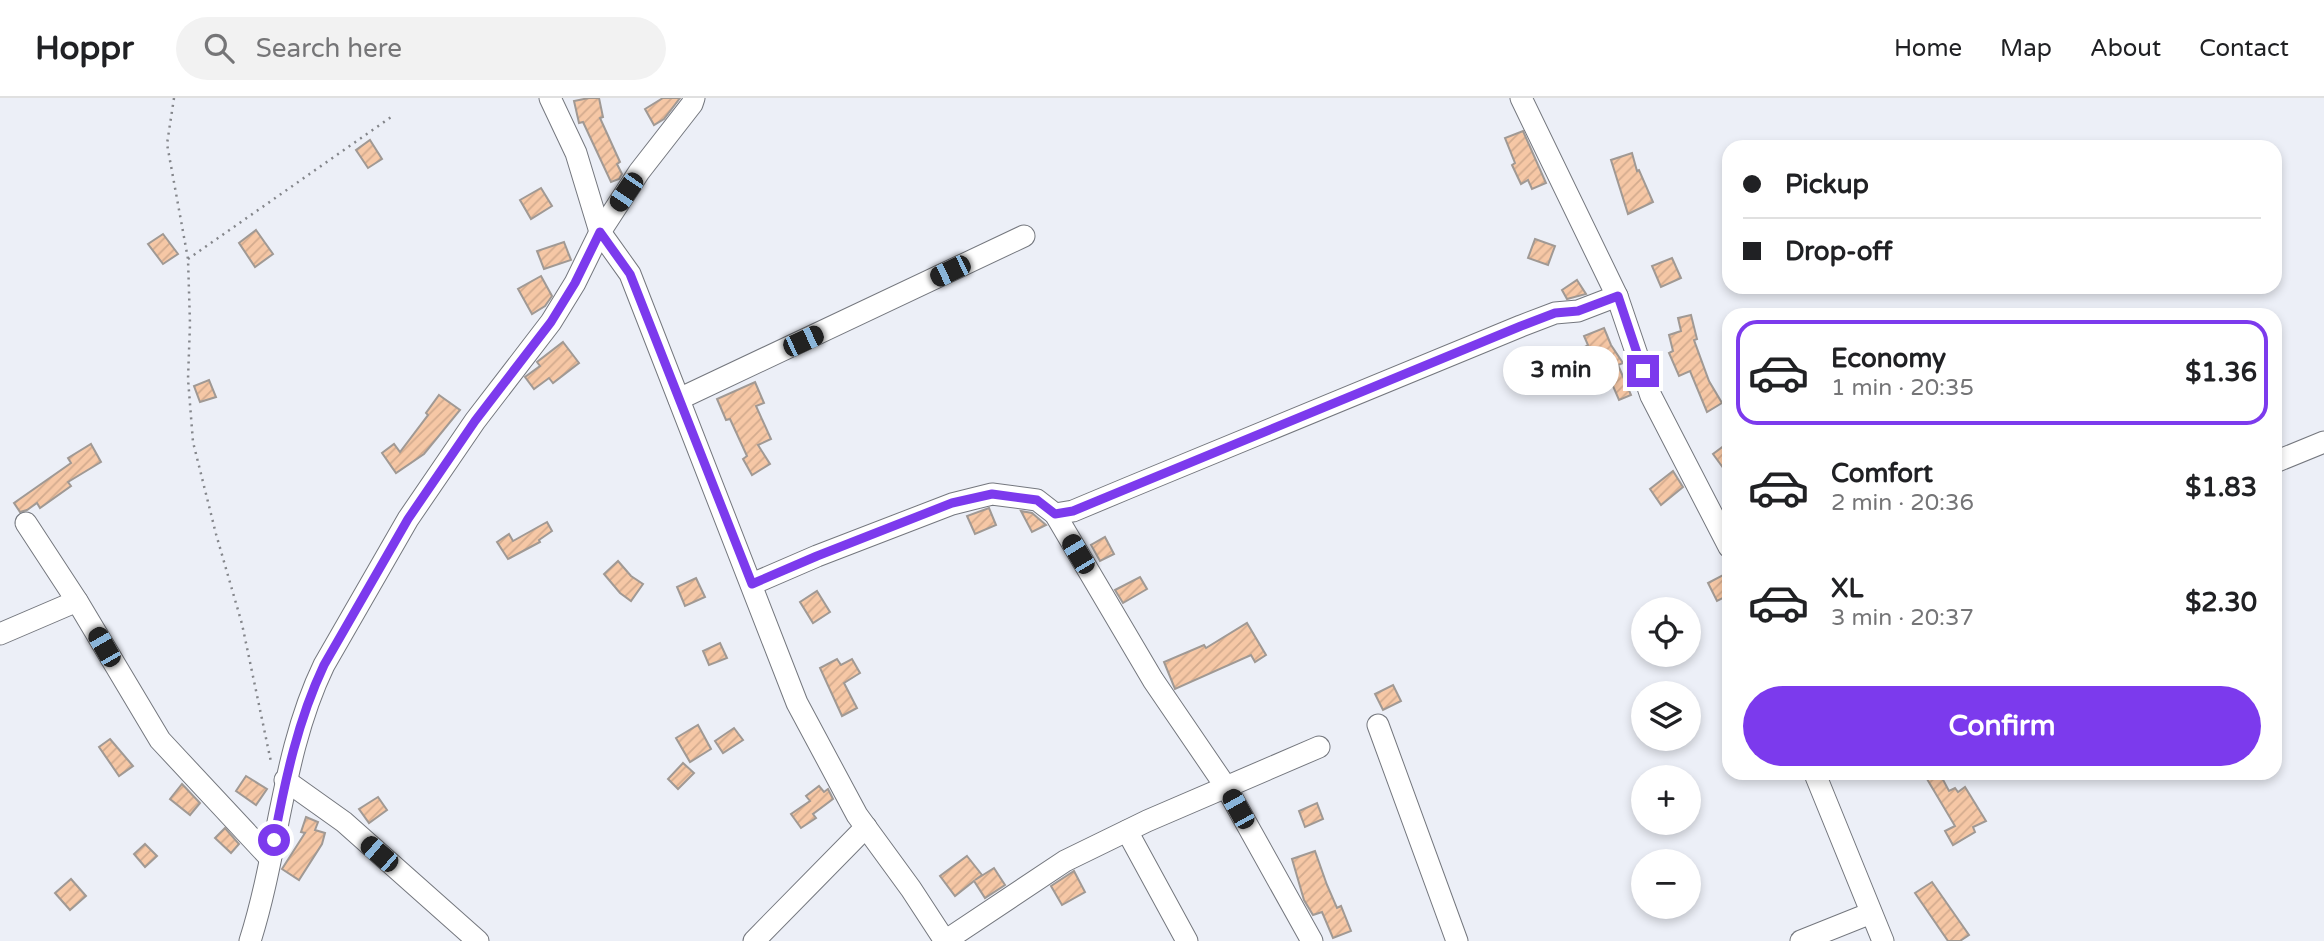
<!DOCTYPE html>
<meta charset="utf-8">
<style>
body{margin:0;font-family:"Varela Round",sans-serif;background:#f2f2f2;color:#202124;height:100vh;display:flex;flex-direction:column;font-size:26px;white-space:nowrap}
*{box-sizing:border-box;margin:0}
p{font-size:23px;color:#757577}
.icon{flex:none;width:38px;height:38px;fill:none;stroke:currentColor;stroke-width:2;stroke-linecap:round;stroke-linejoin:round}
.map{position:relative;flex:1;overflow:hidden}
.side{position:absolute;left:1722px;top:210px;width:560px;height:472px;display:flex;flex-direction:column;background:#fff;border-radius:21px;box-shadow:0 4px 10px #0003}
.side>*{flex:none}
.banner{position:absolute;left:1722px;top:42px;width:560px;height:154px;border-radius:21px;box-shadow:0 4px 10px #0003;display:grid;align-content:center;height:154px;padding:0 21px;background:#fff}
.buttons{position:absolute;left:1631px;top:499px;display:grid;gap:14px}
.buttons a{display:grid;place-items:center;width:70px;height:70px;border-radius:50%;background:#fff;box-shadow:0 4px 10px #0003;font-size:35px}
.end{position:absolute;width:32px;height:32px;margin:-16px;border:9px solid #7c3aed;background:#fff;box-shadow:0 0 0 4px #fff}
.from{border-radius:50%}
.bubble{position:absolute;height:49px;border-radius:24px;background:#fff;box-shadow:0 4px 10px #0003;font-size:23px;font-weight:700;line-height:49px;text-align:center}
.car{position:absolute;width:21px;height:42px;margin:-21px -10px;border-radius:9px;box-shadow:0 0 5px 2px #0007;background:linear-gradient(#222 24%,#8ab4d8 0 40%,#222 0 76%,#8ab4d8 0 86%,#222 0)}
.banner b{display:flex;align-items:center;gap:24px;height:66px;font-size:26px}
.banner b+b{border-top:2px solid #e0e0e0}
.banner i{width:18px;height:18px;background:#202124}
ul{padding:12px 0 0;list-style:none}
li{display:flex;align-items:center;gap:21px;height:105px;margin:0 14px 10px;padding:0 7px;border:4px solid transparent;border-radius:21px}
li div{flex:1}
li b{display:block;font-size:26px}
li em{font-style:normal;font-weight:700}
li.on{border-color:#7c3aed}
li>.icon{width:63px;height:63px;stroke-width:1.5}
.button{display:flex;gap:14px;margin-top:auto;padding:14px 21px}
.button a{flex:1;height:80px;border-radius:42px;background:#7c3aed;color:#fff;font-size:28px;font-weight:700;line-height:80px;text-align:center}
header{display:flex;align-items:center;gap:42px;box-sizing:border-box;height:98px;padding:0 35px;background:#fff;border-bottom:2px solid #e0e0e0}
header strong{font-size:33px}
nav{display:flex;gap:38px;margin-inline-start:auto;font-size:24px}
.search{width:490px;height:63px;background:#f2f2f2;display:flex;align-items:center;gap:18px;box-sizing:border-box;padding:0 24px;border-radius:38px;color:#757577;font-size:26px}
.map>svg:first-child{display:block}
</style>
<header>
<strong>Hoppr</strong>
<div class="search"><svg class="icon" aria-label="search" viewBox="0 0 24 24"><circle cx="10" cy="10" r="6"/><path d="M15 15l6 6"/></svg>Search here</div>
<nav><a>Home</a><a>Map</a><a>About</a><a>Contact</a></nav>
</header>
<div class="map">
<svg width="2324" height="843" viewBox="0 0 2324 843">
<defs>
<pattern id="building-hatch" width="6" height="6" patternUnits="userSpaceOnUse" patternTransform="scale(1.75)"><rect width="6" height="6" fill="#f6c7a5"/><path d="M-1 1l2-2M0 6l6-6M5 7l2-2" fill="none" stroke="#d3ab8e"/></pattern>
</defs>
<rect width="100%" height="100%" fill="#eceff7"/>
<g fill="url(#building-hatch)" stroke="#a09994" stroke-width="2">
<polygon points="589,0 599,0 603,19 600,20 620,64 617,66 622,76 619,81 611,84 583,24 579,25 574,3"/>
<polygon points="663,0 680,0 664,21 654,27 645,11"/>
<polygon points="1523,33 1546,85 1532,91 1528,82 1521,86 1512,67 1515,65 1505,40"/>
<polygon points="370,42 382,61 368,70 356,52"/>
<polygon points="1632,55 1637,73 1639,72 1653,104 1628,116 1611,62"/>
<polygon points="541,90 552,108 531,121 520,102"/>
<polygon points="256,132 273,156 255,169 239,145"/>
<polygon points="163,136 178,156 163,166 148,146"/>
<polygon points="1535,141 1555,148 1548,167 1528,160"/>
<polygon points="564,144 571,162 544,171 537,153"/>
<polygon points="1672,160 1681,180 1661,189 1652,168"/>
<polygon points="541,178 552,198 545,208 532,216 518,191"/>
<polygon points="1577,182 1586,196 1567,201 1562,192"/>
<polygon points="1691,217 1697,241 1694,242 1709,283 1722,305 1707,314 1690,273 1679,278 1669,255 1673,253 1669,237 1681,233 1678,220"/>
<polygon points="1604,230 1611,247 1623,265 1618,267 1631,297 1619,302 1607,274 1594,280 1584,264 1575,270 1569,258 1588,247 1584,238"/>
<polygon points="563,244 579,265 553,285 549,280 534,291 525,279 540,268 537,264"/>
<polygon points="209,282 216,299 200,304 194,288"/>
<polygon points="755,284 764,305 756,308 771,341 758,347 770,366 752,377 743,361 747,358 730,321 726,322 717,301"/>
<polygon points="439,297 460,312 424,356 396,375 382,355 394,346 400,354 428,317 426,315"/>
<polygon points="1729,344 1729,378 1713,356"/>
<polygon points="91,346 101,364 68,384 71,388 40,410 37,405 27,412 20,414 14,405 71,365 68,360"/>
<polygon points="1673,373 1683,389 1661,407 1650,391"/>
<polygon points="989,410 996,427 975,436 967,418"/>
<polygon points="1021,413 1032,415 1046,427 1032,434"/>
<polygon points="547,424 552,433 539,442 540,444 508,461 497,444 509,436 513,443"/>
<polygon points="1105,439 1114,456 1100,463 1091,447"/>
<polygon points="618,463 631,478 643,486 631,503 620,495 604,476"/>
<polygon points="1725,476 1729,484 1729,497 1717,503 1708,485"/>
<polygon points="1140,479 1147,491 1123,505 1115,492"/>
<polygon points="696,480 705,499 685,508 677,489"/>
<polygon points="817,493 830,514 813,525 800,504"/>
<polygon points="1247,525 1266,557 1255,564 1251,557 1175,591 1164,564 1204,547 1206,550"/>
<polygon points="720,545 727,560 709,567 703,553"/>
<polygon points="837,561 841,567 852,561 860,575 844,585 857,610 842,618 820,570"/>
<polygon points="1393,587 1401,603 1383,612 1375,596"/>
<polygon points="698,627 711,651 690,664 676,640"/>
<polygon points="734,630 743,642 723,655 715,643"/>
<polygon points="110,641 133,668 119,678 99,649"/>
<polygon points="683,665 694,675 678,691 668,681"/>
<polygon points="1924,676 1940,676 1949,693 1955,690 1958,694 1965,689 1986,723 1973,729 1975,734 1953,747 1945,733 1955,728"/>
<polygon points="246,678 267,691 256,707 236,693"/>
<polygon points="182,686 200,705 190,717 170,701"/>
<polygon points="819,688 824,694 828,691 833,701 813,716 816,720 801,730 791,716 810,703 806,698"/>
<polygon points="378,699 387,712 369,725 359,711"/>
<polygon points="1317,705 1323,721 1305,729 1299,713"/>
<polygon points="306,719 318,724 315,732 325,735 322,746 299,782 282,771 305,735 301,734"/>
<polygon points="225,730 239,746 231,755 215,740"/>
<polygon points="145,746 157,758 145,769 134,756"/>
<polygon points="1315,753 1327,787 1337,810 1341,808 1351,833 1333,840 1322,814 1313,817 1304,802 1292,761"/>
<polygon points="967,758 982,777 975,782 994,770 1005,787 985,800 974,783 955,798 940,778"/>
<polygon points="1074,773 1085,794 1062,807 1051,788"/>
<polygon points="71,781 86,798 70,812 55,795"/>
<polygon points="1932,784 1969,837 1960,843 1948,843 1915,795"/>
</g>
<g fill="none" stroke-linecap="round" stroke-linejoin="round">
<g stroke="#74777e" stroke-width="23">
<g id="minor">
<polyline points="550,0 576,55 600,134 630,176 797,605 857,717 911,791 945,843"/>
<polyline points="1521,0 1617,198 1651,298 1729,449"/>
<polyline points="679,301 1024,138"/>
<polyline points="2275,364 2324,344"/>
<polyline points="1055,416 1073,413 1128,390 1521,228 1555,215 1578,213 1617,198"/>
<polyline points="26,425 77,503"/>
<polyline points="752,486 817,458 952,406 992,396 1037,402 1055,416 1153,582 1226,689 1312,843"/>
<polyline points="0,536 77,503 160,642 270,760"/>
<polyline points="1378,627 1457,843"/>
<polyline points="1815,676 1883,843"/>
<polyline points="285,682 344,724 478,843"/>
<polyline points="1127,733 1187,843"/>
<path d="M250 843C279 752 282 654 324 567L408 421 475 323 551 224 575 185 600 134 639 74 692 6 694 0"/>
<polyline points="754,843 866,729"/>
<polyline points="945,843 1065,763 1147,723 1319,649"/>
<polyline points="1801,843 1871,815"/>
</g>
</g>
<g stroke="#84868b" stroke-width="2.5" stroke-dasharray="2 5" stroke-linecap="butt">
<polyline points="174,0 167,46 188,161 190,226 188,281 193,344 216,436 242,526 271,664"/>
<polyline points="188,161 394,17"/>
</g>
<use href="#minor" stroke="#fff" stroke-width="21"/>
</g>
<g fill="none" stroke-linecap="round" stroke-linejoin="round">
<path stroke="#7c3aed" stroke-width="9" d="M274 742C285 682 298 622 324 567L408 421 475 323 551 224 575 185 600 134 630 176 752 486 817 458 952 405 992 396 1037 402 1055 416 1073 413 1521 228 1555 215 1578 213 1618 198 1643 273"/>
</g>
</svg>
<div class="buttons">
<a><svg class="icon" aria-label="locate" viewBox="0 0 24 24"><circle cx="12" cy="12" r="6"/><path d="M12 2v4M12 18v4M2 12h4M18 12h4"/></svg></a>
<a><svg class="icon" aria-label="layers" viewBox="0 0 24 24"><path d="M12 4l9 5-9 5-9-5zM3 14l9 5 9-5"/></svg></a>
<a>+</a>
<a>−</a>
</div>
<i class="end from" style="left:274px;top:742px"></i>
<i class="end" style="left:1643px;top:273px"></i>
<div class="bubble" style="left:1503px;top:248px;width:116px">3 min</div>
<i class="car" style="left:626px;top:94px;rotate:214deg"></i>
<i class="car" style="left:950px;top:173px;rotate:244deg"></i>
<i class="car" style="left:803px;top:243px;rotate:65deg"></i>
<i class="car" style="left:1078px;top:456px;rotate:329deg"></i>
<i class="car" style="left:104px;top:549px;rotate:330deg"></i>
<i class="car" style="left:1238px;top:711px;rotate:331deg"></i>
<i class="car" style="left:379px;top:756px;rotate:311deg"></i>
<div class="banner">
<b><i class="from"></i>Pickup</b>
<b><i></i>Drop-off</b>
</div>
<section class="side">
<ul>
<li class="on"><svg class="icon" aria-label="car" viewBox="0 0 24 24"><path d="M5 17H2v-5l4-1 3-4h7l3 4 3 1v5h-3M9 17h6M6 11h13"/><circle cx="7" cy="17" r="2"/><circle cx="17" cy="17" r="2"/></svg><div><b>Economy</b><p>1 min · 20:35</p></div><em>$1.36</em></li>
<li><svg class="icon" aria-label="car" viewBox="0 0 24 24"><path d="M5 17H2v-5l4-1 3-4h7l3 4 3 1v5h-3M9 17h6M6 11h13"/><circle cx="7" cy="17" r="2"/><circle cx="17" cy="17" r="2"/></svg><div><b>Comfort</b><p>2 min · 20:36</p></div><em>$1.83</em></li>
<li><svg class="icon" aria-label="car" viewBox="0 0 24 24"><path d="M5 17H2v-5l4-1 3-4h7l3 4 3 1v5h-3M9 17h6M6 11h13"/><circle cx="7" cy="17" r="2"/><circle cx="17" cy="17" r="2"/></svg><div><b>XL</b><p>3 min · 20:37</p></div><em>$2.30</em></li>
</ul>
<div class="button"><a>Confirm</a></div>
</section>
</div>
